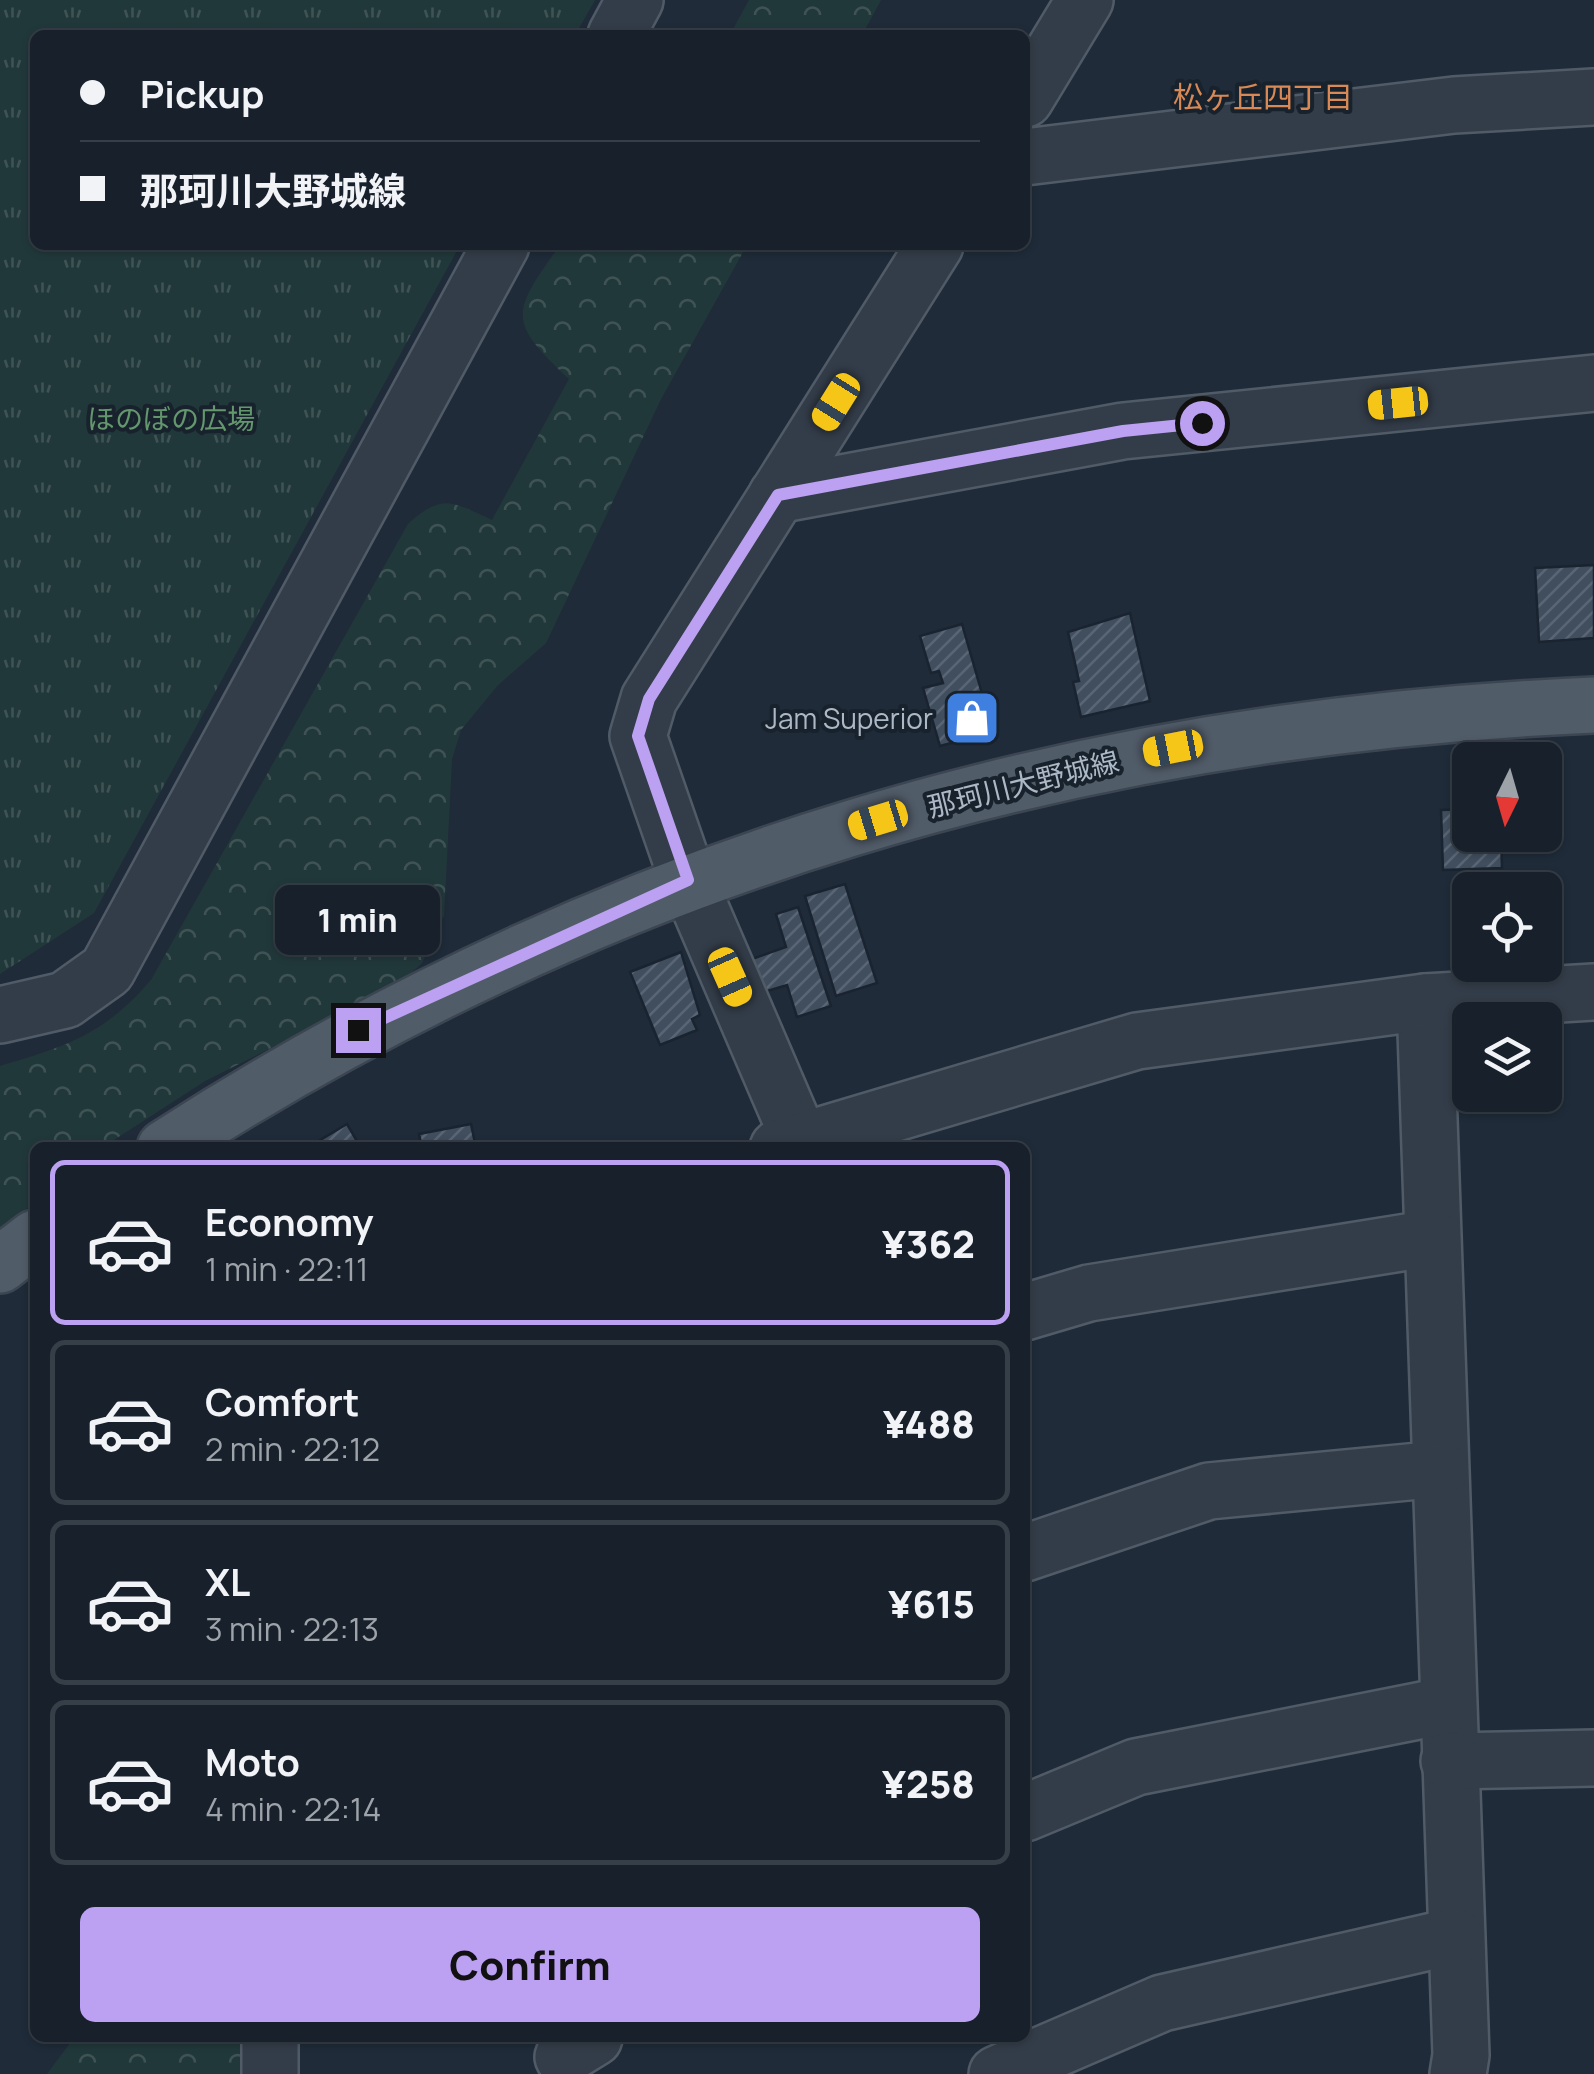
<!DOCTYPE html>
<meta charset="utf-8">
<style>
body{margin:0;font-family:Manrope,"Noto Sans JP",sans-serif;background:#202833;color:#f1f3f6;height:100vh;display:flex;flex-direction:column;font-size:38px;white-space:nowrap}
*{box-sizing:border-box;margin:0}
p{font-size:32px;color:#9ea3a9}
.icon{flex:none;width:55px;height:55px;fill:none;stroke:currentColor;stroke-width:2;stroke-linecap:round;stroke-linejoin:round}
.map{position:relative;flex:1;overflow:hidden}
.panel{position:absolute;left:30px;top:1142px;width:1000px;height:900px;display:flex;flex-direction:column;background:#17202b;border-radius:15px;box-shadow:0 2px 8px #0004,0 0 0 2px #363e47}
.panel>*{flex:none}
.top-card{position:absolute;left:30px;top:30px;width:1000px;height:220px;border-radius:15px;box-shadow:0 2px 8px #0004,0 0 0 2px #363e47;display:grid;align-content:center;height:220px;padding:0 50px;background:#17202b}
.needle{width:65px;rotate:185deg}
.controls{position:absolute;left:1452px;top:742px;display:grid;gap:20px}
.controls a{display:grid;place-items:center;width:110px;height:110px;border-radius:15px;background:#17202b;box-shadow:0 2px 8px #0004,0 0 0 2px #363e47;font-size:50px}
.end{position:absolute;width:45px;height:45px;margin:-22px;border:12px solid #bca0f2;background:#111;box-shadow:0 0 0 5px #111}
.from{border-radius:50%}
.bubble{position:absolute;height:70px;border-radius:15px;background:#17202b;box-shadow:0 2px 8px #0004,0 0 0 2px #363e47;font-size:32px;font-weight:800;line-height:70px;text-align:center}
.car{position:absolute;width:30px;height:60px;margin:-30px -15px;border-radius:12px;box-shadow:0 0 8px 2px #0007;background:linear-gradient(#f5c518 24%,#345 0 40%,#f5c518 0 76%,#345 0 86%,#f5c518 0)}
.top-card b{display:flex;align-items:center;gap:35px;height:95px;font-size:38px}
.top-card b+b{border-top:2px solid #363e47}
.top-card i{width:25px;height:25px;background:#f1f3f6}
ul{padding:18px 0 0;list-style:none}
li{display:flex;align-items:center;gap:30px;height:165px;margin:0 20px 15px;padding:0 30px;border:5px solid #363e47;border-radius:15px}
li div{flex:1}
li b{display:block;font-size:38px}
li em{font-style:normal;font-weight:800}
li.active{border-color:#bca0f2}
li>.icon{width:90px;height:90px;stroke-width:1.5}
.cta{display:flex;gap:20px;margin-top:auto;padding:20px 50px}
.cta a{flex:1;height:115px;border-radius:15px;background:#bca0f2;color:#111;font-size:40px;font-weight:800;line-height:115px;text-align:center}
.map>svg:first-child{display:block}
</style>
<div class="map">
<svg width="1594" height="2074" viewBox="0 0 1594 2074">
<defs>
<pattern id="forest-crowns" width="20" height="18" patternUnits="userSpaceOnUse" patternTransform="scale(2.5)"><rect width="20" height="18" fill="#21383a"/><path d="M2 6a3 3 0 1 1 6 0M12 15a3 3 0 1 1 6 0" fill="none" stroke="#3f5355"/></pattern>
<pattern id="park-tufts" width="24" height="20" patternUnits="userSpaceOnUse" patternTransform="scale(2.5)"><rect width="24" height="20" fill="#21383a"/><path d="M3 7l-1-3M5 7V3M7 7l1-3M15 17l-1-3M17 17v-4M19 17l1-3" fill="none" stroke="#3f5355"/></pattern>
<pattern id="building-hatch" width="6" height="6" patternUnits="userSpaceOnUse" patternTransform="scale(2.5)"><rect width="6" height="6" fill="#404e5e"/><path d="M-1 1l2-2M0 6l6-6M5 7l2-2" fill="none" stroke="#596574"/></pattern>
</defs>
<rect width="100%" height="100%" fill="#1f2b39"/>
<g fill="url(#forest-crowns)">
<polygon points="749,0 881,0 862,35 730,35"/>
<path d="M560 245H747L661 399 546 643 497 686 461 730 452 759 444 915 422 963 399 984 205 1081 103 1147 35 1148V1202L0 1230V1066C67 1046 104 1035 151 980L408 524C443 492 454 503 492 520L569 379C506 320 512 313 560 245Z"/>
<polygon points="74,2038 250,2038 252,2074 47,2074"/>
</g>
<polygon fill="url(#park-tufts)" points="0,0 595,0 575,35 35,35 35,245 460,245 94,913 0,974"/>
<g fill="url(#building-hatch)" stroke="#1a2430" stroke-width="2.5">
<polygon points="1594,565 1594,638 1539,642 1535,568"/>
<polygon points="1130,613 1150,701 1081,717 1073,682 1079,681 1068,632"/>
<polygon points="962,624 993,732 940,746 923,688 943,683 939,671 931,673 920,636"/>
<polygon points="1466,772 1470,772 1470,835 1501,835 1502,868 1443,870 1441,810 1467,809"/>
<polygon points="845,884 877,983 836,996 805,896"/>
<polygon points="798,907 831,1006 797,1017 787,985 764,992 752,959 786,947 776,914"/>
<polygon points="681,952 700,1015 692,1019 697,1030 660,1045 630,972"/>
<polygon points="347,1124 361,1148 307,1148"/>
<polygon points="471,1124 476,1148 422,1148 419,1134"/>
</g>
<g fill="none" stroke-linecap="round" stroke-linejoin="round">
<g stroke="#505b67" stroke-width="60">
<g id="minor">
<polyline points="616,35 635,0"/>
<polyline points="1025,99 1085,0"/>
<polyline points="1025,157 1454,105 1594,97"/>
<polyline points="777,495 1123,431 1594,383"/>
<polyline points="1425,1002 1461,2055 1458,2074"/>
<polyline points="0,1015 65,1000 107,970 501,245"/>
<polyline points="799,1138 688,880 638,736 649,699 935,245"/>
<polyline points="778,1148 1137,1041 1425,1002 1594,992"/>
<polyline points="1025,1312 1089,1293 1432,1238"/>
<polyline points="1025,1553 1209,1491 1440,1469"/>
<polyline points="1449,1761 1594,1758"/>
<polyline points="1025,1813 1136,1767 1448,1705"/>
<polyline points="563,2057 594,2038"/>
<polyline points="270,2074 270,2038"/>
<polyline points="997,2074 1162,2003 1455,1936"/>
</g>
</g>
<g stroke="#3c4653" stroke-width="60">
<g id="major">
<path d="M165 1148C602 866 1075 727 1594 705"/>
<polyline points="0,1265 35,1238"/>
</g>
</g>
<use href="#minor" stroke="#333d49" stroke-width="55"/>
<use href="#major" stroke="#515c69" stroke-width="55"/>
</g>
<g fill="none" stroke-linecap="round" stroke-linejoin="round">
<polyline stroke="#bca0f2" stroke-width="12" points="358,1030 688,880 638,736 649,699 778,495 1123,431 1202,423"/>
</g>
<defs>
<g id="shop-square" transform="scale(2.875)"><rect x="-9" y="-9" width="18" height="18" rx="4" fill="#3f7fe0" stroke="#18222d"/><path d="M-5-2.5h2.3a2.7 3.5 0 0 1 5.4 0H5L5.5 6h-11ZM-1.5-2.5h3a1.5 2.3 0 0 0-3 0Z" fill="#fff"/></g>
</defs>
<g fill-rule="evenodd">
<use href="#shop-square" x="972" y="718"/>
</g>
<g text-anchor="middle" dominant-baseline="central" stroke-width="8" stroke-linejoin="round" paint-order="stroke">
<g font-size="28" fill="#64976e" stroke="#18222d">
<text x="171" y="418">ほのぼの広場</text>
</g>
<g font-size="28" fill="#adb8c6" stroke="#18222d" text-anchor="end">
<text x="933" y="718">Jam Superior</text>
</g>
<g font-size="28" fill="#adb8c6" stroke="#18222d">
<text transform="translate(1023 783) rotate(-14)">那珂川大野城線</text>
</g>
<g font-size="30" fill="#d88956" stroke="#18222d">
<text x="1263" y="96">松ヶ丘四丁目</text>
</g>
</g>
</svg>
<div class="controls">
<a><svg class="needle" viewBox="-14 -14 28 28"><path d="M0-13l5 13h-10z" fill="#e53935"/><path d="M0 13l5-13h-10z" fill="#9ea3a9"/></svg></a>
<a><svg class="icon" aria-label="locate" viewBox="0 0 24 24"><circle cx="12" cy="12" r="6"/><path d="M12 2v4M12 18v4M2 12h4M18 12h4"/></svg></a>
<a><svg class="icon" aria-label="layers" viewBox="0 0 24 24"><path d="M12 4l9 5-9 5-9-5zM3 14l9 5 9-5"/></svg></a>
</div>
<i class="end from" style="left:1202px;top:423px"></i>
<i class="end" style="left:358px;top:1030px"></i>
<div class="bubble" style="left:275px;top:885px;width:165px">1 min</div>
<i class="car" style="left:836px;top:402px;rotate:212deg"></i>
<i class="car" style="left:1398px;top:403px;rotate:264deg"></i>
<i class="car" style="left:1173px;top:748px;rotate:259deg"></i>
<i class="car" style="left:878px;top:820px;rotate:253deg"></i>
<i class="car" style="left:730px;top:977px;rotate:156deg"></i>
<div class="top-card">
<b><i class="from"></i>Pickup</b>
<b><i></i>那珂川大野城線</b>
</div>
<section class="panel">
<ul>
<li class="active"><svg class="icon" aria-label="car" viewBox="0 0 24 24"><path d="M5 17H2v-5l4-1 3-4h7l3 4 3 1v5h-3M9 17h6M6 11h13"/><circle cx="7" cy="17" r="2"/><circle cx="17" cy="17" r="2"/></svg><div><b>Economy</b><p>1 min · 22:11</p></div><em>¥362</em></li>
<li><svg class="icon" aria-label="car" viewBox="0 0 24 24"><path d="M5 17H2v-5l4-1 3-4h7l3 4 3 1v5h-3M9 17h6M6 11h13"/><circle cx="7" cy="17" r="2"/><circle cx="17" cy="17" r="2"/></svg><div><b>Comfort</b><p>2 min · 22:12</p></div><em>¥488</em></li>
<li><svg class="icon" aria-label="car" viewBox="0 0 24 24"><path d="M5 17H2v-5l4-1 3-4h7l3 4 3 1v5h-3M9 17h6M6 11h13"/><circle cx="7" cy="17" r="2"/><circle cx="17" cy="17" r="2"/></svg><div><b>XL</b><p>3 min · 22:13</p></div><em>¥615</em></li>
<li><svg class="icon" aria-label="car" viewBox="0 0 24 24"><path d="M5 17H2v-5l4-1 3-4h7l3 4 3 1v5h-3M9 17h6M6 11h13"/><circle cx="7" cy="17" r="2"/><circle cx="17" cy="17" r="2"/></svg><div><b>Moto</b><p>4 min · 22:14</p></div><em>¥258</em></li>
</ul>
<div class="cta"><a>Confirm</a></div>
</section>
</div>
